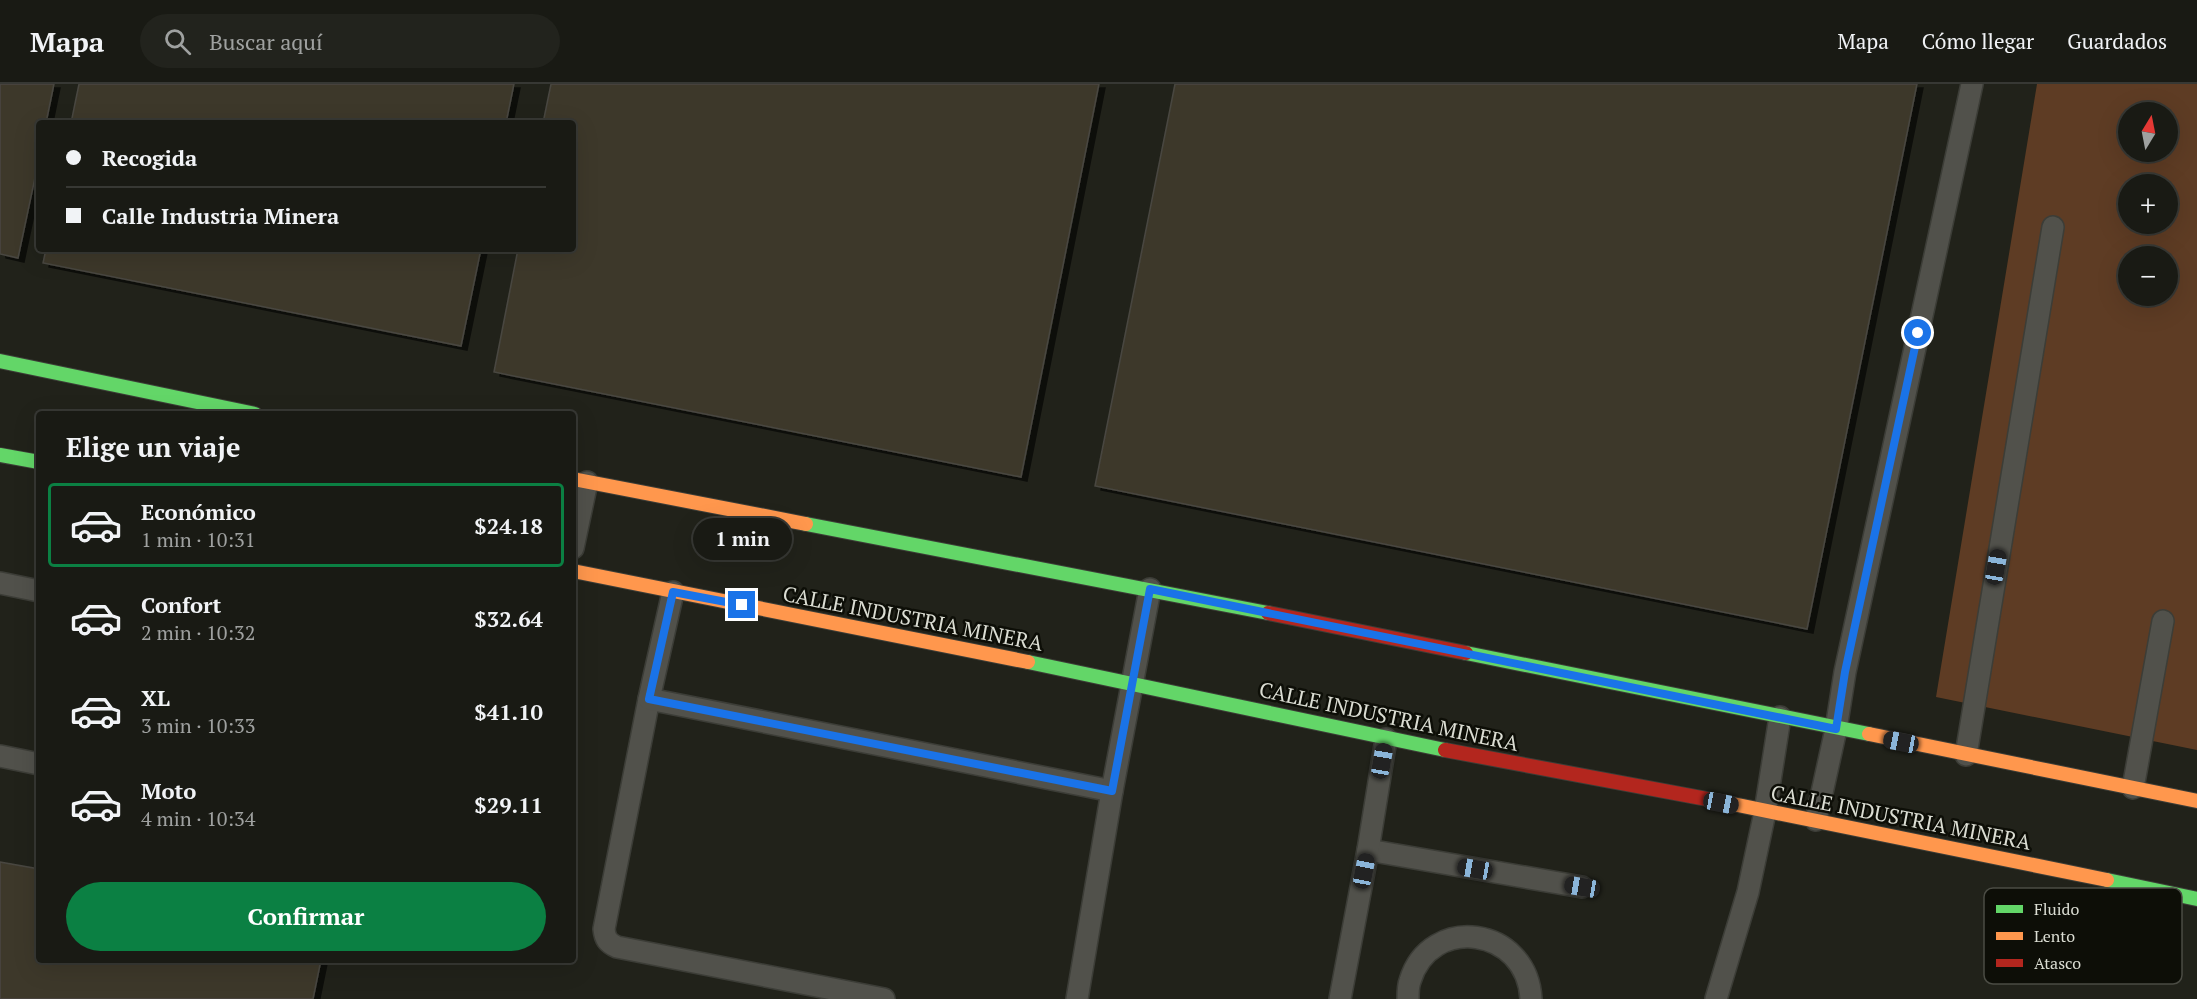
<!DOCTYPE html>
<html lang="es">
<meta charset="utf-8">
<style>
body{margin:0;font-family:"PT Serif",serif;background:#22231d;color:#f1f3f6;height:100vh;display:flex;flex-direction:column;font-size:22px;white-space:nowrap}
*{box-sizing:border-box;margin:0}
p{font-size:20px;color:#9fa1a0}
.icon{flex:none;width:33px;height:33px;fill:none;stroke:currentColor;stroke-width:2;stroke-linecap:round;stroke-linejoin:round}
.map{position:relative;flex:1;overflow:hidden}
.side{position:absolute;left:36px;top:327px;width:540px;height:552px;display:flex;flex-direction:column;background:#191a14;border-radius:6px;box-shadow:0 6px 24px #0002,0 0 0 2px #373834}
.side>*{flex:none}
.banner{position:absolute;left:36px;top:36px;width:540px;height:132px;border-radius:6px;box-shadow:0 6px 24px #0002,0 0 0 2px #373834;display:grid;align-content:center;height:132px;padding:0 30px;background:#191a14}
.needle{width:39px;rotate:10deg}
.tools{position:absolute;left:2118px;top:18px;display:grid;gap:12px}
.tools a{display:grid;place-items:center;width:60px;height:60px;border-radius:50%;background:#191a14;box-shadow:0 6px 24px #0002,0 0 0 2px #373834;font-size:30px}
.end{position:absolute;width:27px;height:27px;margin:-14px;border:8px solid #1a73e8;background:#fff;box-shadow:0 0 0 3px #fff}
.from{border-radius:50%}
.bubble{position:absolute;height:42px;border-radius:21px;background:#191a14;box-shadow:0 6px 24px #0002,0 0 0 2px #373834;font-size:20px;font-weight:700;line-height:42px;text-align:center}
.car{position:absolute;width:18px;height:36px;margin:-18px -9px;border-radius:8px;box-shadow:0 0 4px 2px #0007;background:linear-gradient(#222 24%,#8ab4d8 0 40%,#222 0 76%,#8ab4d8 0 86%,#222 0)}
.banner b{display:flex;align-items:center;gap:21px;height:57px;font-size:22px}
.banner b+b{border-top:2px solid #373834}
.banner i{width:15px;height:15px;background:#f1f3f6}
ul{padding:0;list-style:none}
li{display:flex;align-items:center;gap:18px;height:84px;margin:0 12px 9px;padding:0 18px;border:3px solid transparent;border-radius:6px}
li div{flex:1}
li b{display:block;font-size:22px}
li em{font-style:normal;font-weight:700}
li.current{border-color:#0b8043}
li>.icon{width:54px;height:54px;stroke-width:1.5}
h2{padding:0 30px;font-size:27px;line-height:72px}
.action{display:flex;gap:12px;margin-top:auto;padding:12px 30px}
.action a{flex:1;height:69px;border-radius:36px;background:#0b8043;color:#fff;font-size:24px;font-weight:700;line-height:69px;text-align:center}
header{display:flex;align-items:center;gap:36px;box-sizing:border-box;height:84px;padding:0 30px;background:#191a14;border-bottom:2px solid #373834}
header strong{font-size:28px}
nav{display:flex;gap:33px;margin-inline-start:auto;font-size:21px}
.search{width:420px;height:54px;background:#22231d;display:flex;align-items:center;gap:15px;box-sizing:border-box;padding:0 21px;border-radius:33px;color:#9fa1a0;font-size:22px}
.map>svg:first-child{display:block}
</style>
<header>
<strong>Mapa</strong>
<div class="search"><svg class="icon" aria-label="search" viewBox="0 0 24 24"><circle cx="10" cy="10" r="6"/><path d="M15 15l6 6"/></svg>Buscar aquí</div>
<nav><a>Mapa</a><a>Cómo llegar</a><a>Guardados</a></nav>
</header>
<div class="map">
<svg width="2197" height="915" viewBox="0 0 2197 915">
<defs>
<filter id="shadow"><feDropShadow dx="6" dy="4" stdDeviation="0" flood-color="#0009"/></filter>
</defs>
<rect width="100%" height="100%" fill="#21221a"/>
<path fill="#5e3c24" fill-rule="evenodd" d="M2037 0H2197V666L1936 613ZM2128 28H2168V68H2128ZM2128 100H2168V140H2128ZM2128 172H2168V212H2128Z"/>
<g fill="#3d392c" stroke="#494741" stroke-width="1.5" filter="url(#shadow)">
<polygon points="0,0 54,0 46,39 39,39 39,75 18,174 0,170"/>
<polygon points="79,0 514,0 506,39 71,39"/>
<polygon points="551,0 1099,0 1021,393 494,288 518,165 573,165 573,39 543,39"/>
<polygon points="1175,0 1917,0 1807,545 1095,402"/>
<polygon points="46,165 481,165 461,262 43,179"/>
<polygon points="0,778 39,785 39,876 321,876 313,915 0,915"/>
</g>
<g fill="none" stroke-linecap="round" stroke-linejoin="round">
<g stroke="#3c3d37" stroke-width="24">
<g id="lane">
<polyline points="573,464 587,398"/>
<polyline points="0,499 39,507"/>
<path d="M673 508 649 615 604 845C605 855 608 859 617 863L884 915"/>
<polyline points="649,615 1112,707"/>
<polyline points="1966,671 2053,143"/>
<polyline points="0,672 39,680"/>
<polyline points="2133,704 2163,537"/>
<polyline points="1816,736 1836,645 1845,588 1972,0"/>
<polyline points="1368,766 1582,803"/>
<polyline points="1077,915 1112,707 1150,505"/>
<polyline points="1340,915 1368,766 1386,655"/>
<path d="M1408 915C1408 909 1408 902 1410 897 1430 830 1527 842 1531 915"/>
<polyline points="1716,915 1748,808 1765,728 1780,633"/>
</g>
</g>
<g stroke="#3c3d37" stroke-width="16">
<g id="fast">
<polyline points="0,277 255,330"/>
<polyline points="0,371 39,378"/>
<polyline points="806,440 1268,529"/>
<polyline points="1466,569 1869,650"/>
<polyline points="1028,578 1445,666"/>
<polyline points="2107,796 2197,815"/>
</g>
</g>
<g stroke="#3c3d37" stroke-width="16">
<g id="slow">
<polyline points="573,395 806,440"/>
<polyline points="573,487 1028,578"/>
<polyline points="1869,650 2197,717"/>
<polyline points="1723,718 2107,796"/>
</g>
</g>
<g stroke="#3c3d37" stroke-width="16">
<g id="jam">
<polyline points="1268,529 1466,569"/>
<polyline points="1445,666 1723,718"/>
</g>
</g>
<use href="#lane" stroke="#51514b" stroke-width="21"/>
<use href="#fast" stroke="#63d668" stroke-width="14"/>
<use href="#slow" stroke="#ff974d" stroke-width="14"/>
<use href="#jam" stroke="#b3261e" stroke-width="14"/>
</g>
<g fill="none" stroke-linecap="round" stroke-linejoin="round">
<polyline stroke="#1a73e8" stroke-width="8" points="742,521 673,508 649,615 1112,707 1150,505 1836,645 1845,588 1918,249"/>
</g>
<g text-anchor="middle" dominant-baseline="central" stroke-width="5" stroke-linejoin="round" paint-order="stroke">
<g font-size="21" fill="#dbddd3" stroke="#0d0e07">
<text transform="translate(913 534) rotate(11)">CALLE INDUSTRIA MINERA</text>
<text transform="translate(1389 632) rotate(12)">CALLE INDUSTRIA MINERA</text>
<text transform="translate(1901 733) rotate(11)">CALLE INDUSTRIA MINERA</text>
</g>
</g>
<rect x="1984" y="804" width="198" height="96" rx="9" fill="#0d0e07" stroke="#4b4c44" stroke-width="1.5"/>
<rect x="1996" y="821" width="27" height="8" fill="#63d668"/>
<rect x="1996" y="848" width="27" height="8" fill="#ff974d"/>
<rect x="1996" y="875" width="27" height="8" fill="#b3261e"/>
<g font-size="16" fill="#dbddd3">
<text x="2034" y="831">Fluido</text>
<text x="2034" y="858">Lento</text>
<text x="2034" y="885">Atasco</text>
</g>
</svg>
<div class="tools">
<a><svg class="needle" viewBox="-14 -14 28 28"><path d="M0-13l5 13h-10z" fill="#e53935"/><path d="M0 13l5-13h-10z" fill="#9fa1a0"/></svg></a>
<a>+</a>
<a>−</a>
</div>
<i class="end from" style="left:1918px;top:249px"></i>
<i class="end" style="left:742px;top:521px"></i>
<div class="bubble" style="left:693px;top:434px;width:99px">1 min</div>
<i class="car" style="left:1996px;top:483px;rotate:10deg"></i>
<i class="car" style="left:1901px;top:658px;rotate:281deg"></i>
<i class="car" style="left:1382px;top:677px;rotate:10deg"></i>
<i class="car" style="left:1721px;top:719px;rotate:101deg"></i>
<i class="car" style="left:1475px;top:785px;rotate:280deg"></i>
<i class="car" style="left:1364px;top:787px;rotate:11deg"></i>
<i class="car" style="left:1582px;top:803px;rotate:280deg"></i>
<div class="banner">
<b><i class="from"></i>Recogida</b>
<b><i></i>Calle Industria Minera</b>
</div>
<section class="side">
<h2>Elige un viaje</h2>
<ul>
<li class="current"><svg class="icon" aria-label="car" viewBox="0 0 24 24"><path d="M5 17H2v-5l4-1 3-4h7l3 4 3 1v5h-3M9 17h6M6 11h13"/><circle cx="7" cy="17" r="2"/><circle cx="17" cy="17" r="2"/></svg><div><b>Económico</b><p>1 min · 10:31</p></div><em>$24.18</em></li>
<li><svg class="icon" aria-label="car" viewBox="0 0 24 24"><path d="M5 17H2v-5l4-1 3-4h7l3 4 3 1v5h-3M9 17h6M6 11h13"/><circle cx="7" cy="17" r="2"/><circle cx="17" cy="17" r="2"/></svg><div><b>Confort</b><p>2 min · 10:32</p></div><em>$32.64</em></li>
<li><svg class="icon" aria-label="car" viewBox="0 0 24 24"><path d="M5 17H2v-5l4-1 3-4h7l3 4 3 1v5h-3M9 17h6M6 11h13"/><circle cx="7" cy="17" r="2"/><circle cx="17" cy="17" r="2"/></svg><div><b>XL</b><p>3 min · 10:33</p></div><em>$41.10</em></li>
<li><svg class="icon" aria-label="car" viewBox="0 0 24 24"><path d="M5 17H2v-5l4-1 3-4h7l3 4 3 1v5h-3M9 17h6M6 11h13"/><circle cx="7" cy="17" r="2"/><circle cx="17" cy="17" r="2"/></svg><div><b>Moto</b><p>4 min · 10:34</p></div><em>$29.11</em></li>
</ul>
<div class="action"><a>Confirmar</a></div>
</section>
</div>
